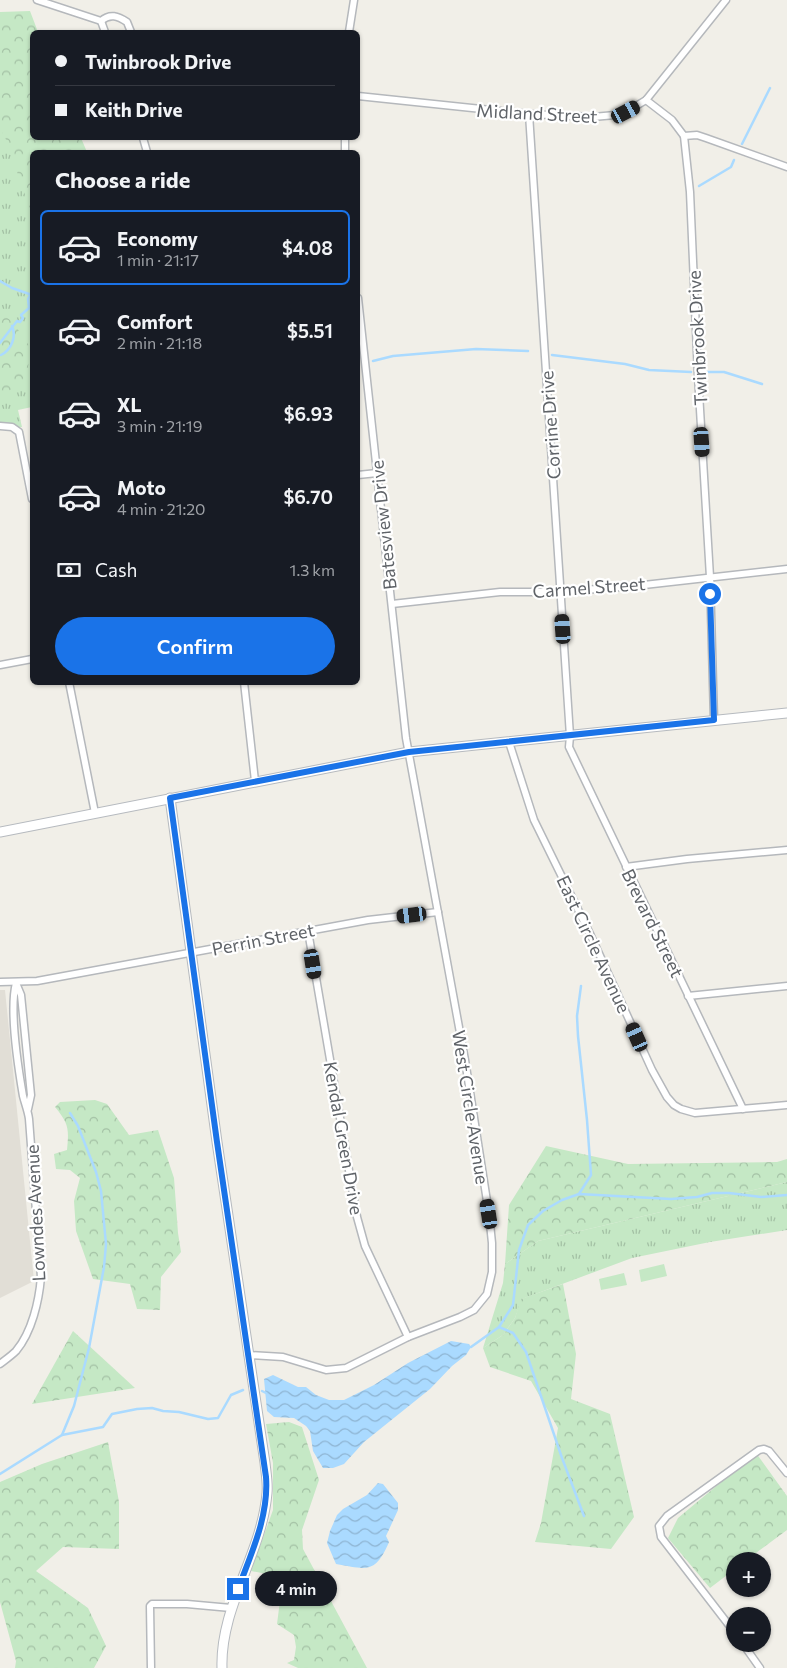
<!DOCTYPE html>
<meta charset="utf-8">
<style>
body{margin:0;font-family:Commissioner,sans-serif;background:#242831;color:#f1f3f6;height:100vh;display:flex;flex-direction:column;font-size:19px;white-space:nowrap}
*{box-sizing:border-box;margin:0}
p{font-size:16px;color:#9ea1a6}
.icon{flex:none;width:28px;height:28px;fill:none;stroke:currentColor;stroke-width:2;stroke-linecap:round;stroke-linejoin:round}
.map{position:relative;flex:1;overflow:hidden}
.sheet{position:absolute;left:30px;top:150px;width:330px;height:535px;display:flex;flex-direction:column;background:#171b24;border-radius:8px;box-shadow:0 1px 4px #0004}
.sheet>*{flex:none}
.banner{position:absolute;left:30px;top:30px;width:330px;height:110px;border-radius:8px;box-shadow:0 1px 4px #0004;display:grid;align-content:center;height:110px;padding:0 25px;background:#171b24}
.controls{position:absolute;left:726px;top:1552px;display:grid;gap:10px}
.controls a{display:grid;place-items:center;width:45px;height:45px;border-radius:50%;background:#171b24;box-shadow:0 1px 4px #0004;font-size:25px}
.end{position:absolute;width:22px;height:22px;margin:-11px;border:6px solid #1a73e8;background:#fff;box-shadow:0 0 0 2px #fff}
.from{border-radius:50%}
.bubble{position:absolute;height:35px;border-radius:18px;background:#171b24;box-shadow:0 1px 4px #0004;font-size:16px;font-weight:600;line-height:35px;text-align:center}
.car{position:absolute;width:15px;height:30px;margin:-15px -8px;border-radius:6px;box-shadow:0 0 4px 1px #0007;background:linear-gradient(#222 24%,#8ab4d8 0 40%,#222 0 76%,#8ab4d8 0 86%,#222 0)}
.banner b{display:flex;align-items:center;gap:18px;height:48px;font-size:19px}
.banner b+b{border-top:1px solid #363941}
.banner i{width:12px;height:12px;background:#f1f3f6}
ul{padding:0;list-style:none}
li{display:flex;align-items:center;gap:15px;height:75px;margin:0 10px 8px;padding:0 15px;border:2px solid transparent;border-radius:8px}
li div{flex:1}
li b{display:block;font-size:19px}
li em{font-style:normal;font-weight:600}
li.on{border-color:#1a73e8}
li>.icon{width:45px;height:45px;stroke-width:1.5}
h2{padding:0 25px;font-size:22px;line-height:60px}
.pay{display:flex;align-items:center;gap:12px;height:55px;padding:0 25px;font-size:19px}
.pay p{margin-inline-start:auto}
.button{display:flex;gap:10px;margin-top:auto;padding:10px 25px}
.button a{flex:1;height:58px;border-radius:30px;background:#1a73e8;color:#fff;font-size:20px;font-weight:600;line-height:58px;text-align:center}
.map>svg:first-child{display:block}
</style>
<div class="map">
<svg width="787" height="1668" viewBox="0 0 787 1668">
<defs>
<pattern id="grass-tufts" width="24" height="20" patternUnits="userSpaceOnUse" patternTransform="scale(1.25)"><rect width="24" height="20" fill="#c5e8c5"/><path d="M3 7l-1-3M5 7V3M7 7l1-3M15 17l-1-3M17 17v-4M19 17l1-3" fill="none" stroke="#a3c0a4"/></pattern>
<pattern id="forest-crowns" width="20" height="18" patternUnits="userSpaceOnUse" patternTransform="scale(1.25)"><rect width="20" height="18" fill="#c5e8c5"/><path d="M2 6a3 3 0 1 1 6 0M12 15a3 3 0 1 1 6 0" fill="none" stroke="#a3c0a4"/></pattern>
<pattern id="water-waves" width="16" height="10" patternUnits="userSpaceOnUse" patternTransform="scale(1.25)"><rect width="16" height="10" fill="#aadaff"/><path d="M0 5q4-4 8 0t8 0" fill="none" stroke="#8eb4d2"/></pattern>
</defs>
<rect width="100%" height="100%" fill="#f1efe8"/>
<polygon fill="#e1ded6" points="0,990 5,990 34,1281 0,1298"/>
<g fill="url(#grass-tufts)">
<path d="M0 70 32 138V407L18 410 22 427C16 428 8 422 0 423Z"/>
<polygon points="787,1182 787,1230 710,1242 632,1258 522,1299 515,1318 503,1335 483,1348 503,1283 505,1264 538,1241"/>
</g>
<g fill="url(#forest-crowns)">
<polygon points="30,11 38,32 32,32 32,138 81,138 87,152 32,152 32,215 5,137 0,129 0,12"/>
<polygon points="0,313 12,321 30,347 27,380 0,396"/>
<path d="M95 1100 107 1104 129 1135 158 1130 174 1178 178 1233 181 1252 161 1277 160 1310 137 1309 130 1284 93 1279 76 1231 74 1201 80 1178 70 1170 56 1169 54 1154 67 1150C69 1129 69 1124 55 1107L60 1102Z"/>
<polygon points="546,1146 628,1164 777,1162 787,1159 787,1182 538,1241 505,1264 509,1205"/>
<polygon points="563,1284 576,1354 571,1399 610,1414 634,1517 611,1549 535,1542 541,1523 558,1428 531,1381 490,1367 483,1348 503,1335 515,1318 521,1299"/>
<polygon points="73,1331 135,1388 32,1404"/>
<polygon points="289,1422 302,1427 319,1480 302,1530 303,1549 367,1668 298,1668 287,1663 294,1660 296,1647 294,1635 277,1624 283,1577 251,1571 273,1510 273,1463 266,1424"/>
<polygon points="108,1442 119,1502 119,1549 63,1547 36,1571 88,1608 106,1646 94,1668 15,1668 16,1661 0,1602 0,1482 42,1464"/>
<polygon points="756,1453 787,1496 787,1530 745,1561 735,1561 735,1569 710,1588 668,1538 678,1518"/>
</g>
<g fill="#c5e8c5">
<polygon points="664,1264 667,1276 641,1282 639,1270"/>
<polygon points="624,1273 627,1285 601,1290 599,1279"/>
</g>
<g fill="url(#water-waves)">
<polygon points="451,1341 469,1344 471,1347 466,1355 452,1366 430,1389 364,1442 344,1464 333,1468 323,1468 313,1451 310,1431 306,1426 294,1418 274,1417 267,1411 264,1379 273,1375 298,1387 306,1387 316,1395 329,1400 344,1400 374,1385 408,1363"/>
<path d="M378 1483 383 1484 398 1503V1510L386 1536 389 1542C375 1575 366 1569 336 1564L327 1543 330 1531 337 1515 343 1509 367 1495Z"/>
</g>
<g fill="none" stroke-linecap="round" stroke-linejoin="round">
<g stroke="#aadaff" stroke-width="2.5">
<polyline points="742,144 770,88"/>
<polyline points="699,186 731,167 734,160"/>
<polyline points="0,281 12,288 32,295"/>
<polyline points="0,343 17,321 20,322 23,318 21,315 29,308 28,299 30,295"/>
<path d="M1 355C11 350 17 337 12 326"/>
<polyline points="552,355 625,364 649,370 691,372"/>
<polyline points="373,361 393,356 476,349 528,351"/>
<polyline points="704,372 724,372 762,384"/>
<polyline points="579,1194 591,1175 587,1120 578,1036 577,1016 581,986"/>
<polyline points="499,1327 513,1333 526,1352 562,1458 584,1516"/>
<polyline points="471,1347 499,1327 513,1305 519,1250 528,1225 543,1211 562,1200 579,1194 671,1199 697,1197 712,1193 729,1193 761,1197 787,1195"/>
<polyline points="262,1391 266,1393"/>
<polyline points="62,1435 74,1406 89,1348 104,1267 106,1244 101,1191 96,1172 78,1126 70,1113"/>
<polyline points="0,1474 62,1435 103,1427 112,1414 137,1409 152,1408 163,1411 179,1412 208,1419 218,1418 231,1395 243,1390"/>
</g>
<g stroke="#b5b8bc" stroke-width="9">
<g id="street">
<path d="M37 0 101 21C110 13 118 16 127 22L131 32"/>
<polyline points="101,21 105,32"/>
<polyline points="349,32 354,0"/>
<polyline points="358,96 529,114 593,117 615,115 626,112 646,100 726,0"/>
<polyline points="646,100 672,120 684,136 697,135 706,138 787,167"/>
<polyline points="529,114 570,736 569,747 743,1109"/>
<polyline points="684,136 690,192 698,376 710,577 714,720"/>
<polyline points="143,138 147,152"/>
<polyline points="345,138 345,152"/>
<polyline points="0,426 12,427 19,432 32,499"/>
<polyline points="358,475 377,473"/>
<polyline points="392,604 500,592 561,592 644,585 787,569"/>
<polyline points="0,665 32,659"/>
<polyline points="69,682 95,813"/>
<polyline points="244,682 255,781"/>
<polyline points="509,742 534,820 591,936 652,1070 667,1097 674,1105 681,1109 695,1113 787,1105"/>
<polyline points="626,867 687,859 787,850"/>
<polyline points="308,931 357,1217 365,1246 408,1337"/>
<polyline points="0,982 37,981 368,920 438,912"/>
<polyline points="16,983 21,995 31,1095 28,1109"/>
<polyline points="688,996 787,986"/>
<polyline points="248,1355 283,1357 326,1370 346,1368 408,1337 460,1317 474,1310 487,1294 492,1272 492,1243 489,1214 465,1060 406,738 358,298"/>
<path d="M0 1364C5 1360 11 1356 16 1351 32 1332 39 1301 41 1277L29 1119C28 1111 25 1104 23 1096 18 1067 9 1010 16 983"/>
<polyline points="735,1633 661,1537 659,1526 667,1516 759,1450 764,1449 769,1451 787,1473"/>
<polyline points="743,1644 760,1668"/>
<polyline points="151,1668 150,1606 152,1604 187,1604 231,1608"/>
</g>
</g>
<g stroke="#b6babf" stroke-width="11">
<g id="secondary">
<path d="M170 798 217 1142 265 1463C266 1473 268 1483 267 1493 262 1554 220 1606 222 1668"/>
<polyline points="0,832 409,752 787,713"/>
</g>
</g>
<use href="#street" stroke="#fff" stroke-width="6"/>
<use href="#secondary" stroke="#fff" stroke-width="9"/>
</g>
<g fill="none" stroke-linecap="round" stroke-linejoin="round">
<path stroke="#1a73e8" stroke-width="6" d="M238 1589C251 1554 269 1516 266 1477L217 1142 170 798 409 752 714 720 710 594"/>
</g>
<g text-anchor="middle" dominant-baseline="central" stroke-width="4.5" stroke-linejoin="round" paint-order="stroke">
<g font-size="18" fill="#5f6368" stroke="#fff">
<text transform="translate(537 113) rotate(3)">Midland Street</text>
<text transform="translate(697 338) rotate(-93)">Twinbrook Drive</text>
<text transform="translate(550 425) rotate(-94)">Corrine Drive</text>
<text transform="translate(383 525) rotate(-96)">Batesview Drive</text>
<text transform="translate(589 587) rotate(-4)">Carmel Street</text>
<text transform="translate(653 923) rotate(64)">Brevard Street</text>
<text transform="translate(263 939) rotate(-11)">Perrin Street</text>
<text transform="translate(594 944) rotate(65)">East Circle Avenue</text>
<text transform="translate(471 1107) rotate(81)">West Circle Avenue</text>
<text transform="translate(344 1138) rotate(80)">Kendal Green Drive</text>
<text transform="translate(35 1213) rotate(-93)">Lowndes Avenue</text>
</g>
</g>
</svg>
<div class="controls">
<a>+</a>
<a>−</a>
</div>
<i class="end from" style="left:710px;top:594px"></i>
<i class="end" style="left:238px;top:1589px"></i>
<div class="bubble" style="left:255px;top:1571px;width:82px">4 min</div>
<i class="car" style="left:626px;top:112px;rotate:62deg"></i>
<i class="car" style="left:702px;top:442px;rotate:176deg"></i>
<i class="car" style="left:563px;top:629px;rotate:356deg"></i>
<i class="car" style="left:412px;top:915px;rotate:263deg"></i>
<i class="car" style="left:313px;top:964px;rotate:171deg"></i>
<i class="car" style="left:637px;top:1037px;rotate:336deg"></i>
<i class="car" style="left:489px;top:1214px;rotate:351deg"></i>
<div class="banner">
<b><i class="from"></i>Twinbrook Drive</b>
<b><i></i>Keith Drive</b>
</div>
<section class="sheet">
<h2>Choose a ride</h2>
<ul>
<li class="on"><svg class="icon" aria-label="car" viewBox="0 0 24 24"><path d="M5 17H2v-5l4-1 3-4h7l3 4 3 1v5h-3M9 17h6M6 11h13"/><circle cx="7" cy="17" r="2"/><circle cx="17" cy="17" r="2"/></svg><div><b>Economy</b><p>1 min · 21:17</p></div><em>$4.08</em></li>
<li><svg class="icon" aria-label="car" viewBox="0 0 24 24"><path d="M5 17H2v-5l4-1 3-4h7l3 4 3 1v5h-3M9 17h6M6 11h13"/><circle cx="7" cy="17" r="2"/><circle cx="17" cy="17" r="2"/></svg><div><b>Comfort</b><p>2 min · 21:18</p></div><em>$5.51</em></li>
<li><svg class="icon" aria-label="car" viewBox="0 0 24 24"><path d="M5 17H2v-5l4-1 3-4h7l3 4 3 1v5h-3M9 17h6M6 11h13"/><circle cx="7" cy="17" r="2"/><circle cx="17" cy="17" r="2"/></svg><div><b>XL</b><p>3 min · 21:19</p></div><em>$6.93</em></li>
<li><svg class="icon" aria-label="car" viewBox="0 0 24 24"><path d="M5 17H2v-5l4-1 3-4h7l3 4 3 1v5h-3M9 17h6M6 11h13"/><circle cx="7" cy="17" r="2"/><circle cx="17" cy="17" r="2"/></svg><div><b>Moto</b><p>4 min · 21:20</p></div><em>$6.70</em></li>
</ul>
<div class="pay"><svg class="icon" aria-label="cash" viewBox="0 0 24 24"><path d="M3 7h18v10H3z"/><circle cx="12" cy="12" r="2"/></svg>Cash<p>1.3 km</p></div>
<div class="button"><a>Confirm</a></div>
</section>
</div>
